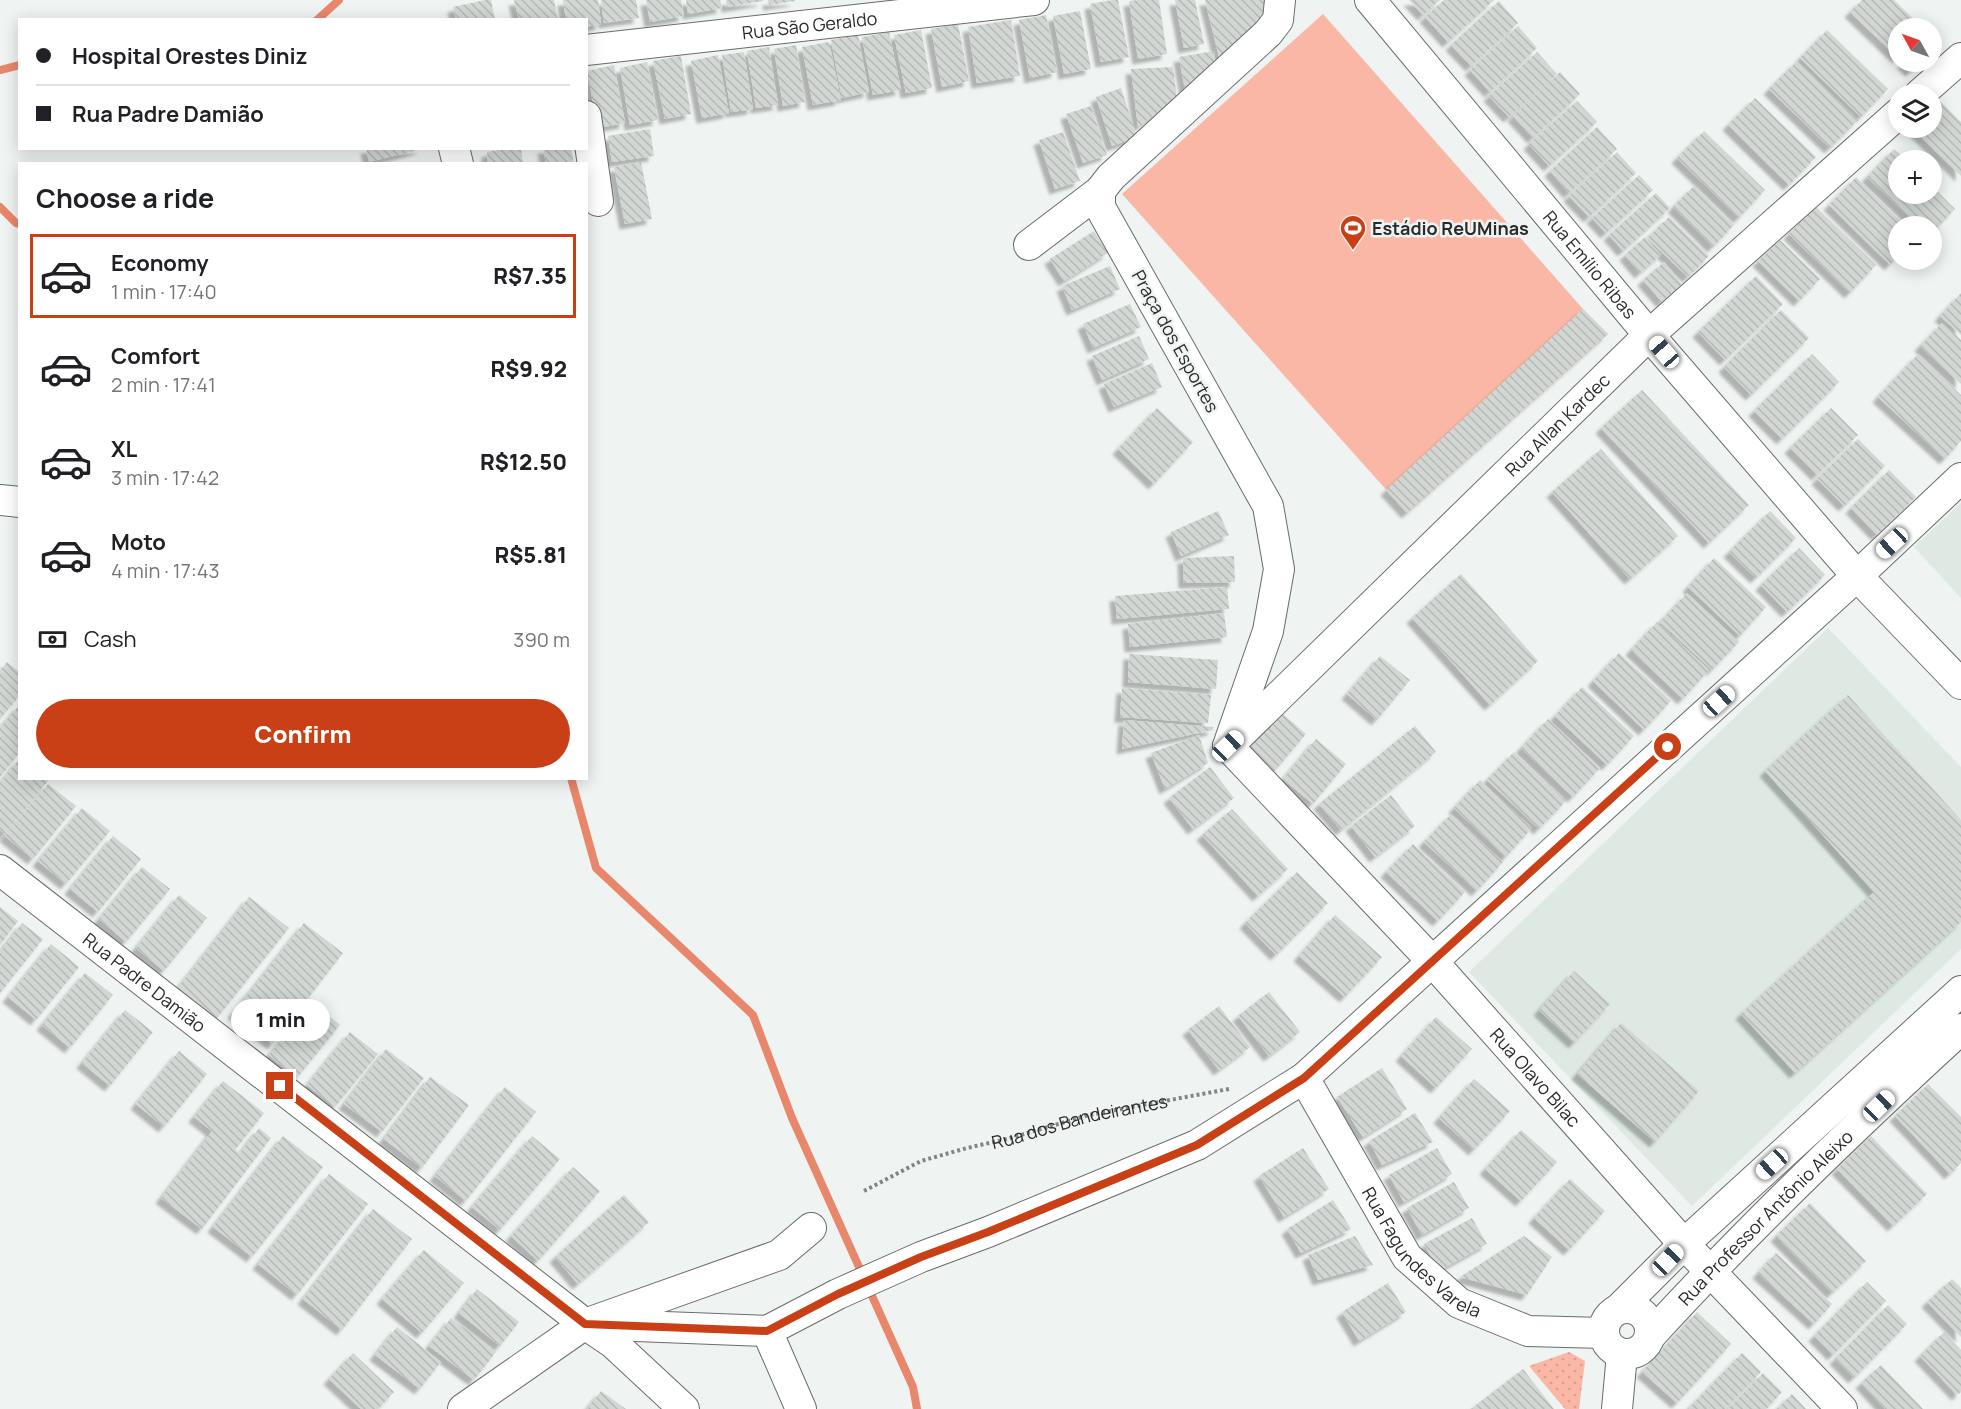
<!DOCTYPE html>
<meta charset="utf-8">
<style>
body{margin:0;font-family:Manrope,sans-serif;background:#f6f6f6;color:#202124;height:100vh;display:flex;flex-direction:column;font-size:22px;white-space:nowrap}
*{box-sizing:border-box;margin:0}
p{font-size:20px;color:#757577}
.icon{flex:none;width:33px;height:33px;fill:none;stroke:currentColor;stroke-width:2;stroke-linecap:round;stroke-linejoin:round}
.map{position:relative;flex:1;overflow:hidden}
.drawer{position:absolute;left:18px;top:162px;width:570px;height:618px;display:flex;flex-direction:column;background:#fff;border-radius:0px;box-shadow:0 3px 15px #0003}
.drawer>*{flex:none}
.hud{position:absolute;left:18px;top:18px;width:570px;height:132px;border-radius:0px;box-shadow:0 3px 15px #0003;display:grid;align-content:center;height:132px;padding:0 18px;background:#fff}
.needle{width:39px;rotate:310deg}
.buttons{position:absolute;left:1888px;top:18px;display:grid;gap:12px}
.buttons a{display:grid;place-items:center;width:54px;height:54px;border-radius:50%;background:#fff;box-shadow:0 3px 15px #0003;font-size:30px}
.end{position:absolute;width:27px;height:27px;margin:-14px;border:8px solid #c94016;background:#fff;box-shadow:0 0 0 3px #fff}
.from{border-radius:50%}
.bubble{position:absolute;height:42px;border-radius:21px;background:#fff;box-shadow:0 3px 15px #0003;font-size:20px;font-weight:800;line-height:42px;text-align:center}
.car{position:absolute;width:18px;height:36px;margin:-18px -9px;border-radius:8px;box-shadow:0 0 4px 2px #0007;background:linear-gradient(#fff 24%,#345 0 40%,#fff 0 76%,#345 0 86%,#fff 0)}
.hud b{display:flex;align-items:center;gap:21px;height:57px;font-size:22px}
.hud b+b{border-top:2px solid #e0e0e0}
.hud i{width:15px;height:15px;background:#202124}
ul{padding:0;list-style:none}
li{display:flex;align-items:center;gap:18px;height:84px;margin:0 12px 9px;padding:0 6px;border:3px solid transparent;border-radius:0px}
li div{flex:1}
li b{display:block;font-size:22px}
li em{font-style:normal;font-weight:800}
li.on{border-color:#c94016}
li>.icon{width:54px;height:54px;stroke-width:1.5}
h2{padding:0 18px;font-size:27px;line-height:72px}
.pay{display:flex;align-items:center;gap:15px;height:66px;padding:0 18px;font-size:22px}
.pay p{margin-inline-start:auto}
.cta{display:flex;gap:12px;margin-top:auto;padding:12px 18px}
.cta a{flex:1;height:69px;border-radius:36px;background:#c94016;color:#fff;font-size:24px;font-weight:800;line-height:69px;text-align:center}
.map>svg:first-child{display:block}
</style>
<div class="map">
<svg width="1961" height="1409" viewBox="0 0 1961 1409">
<defs>
<pattern id="grass-dots" width="8" height="8" patternUnits="userSpaceOnUse" patternTransform="scale(1.5)"><rect width="8" height="8" fill="#fab7a5"/><path d="M2 2h.1M6 6h.1" fill="none" stroke="#d69e8e" stroke-width="1.8" stroke-linecap="round"/></pattern>
<pattern id="building-back-hatch" width="6" height="6" patternUnits="userSpaceOnUse" patternTransform="scale(1.5)"><rect width="6" height="6" fill="#d2d7d4"/><path d="M-1 5l2 2M0 0l6 6M5-1l2 2" fill="none" stroke="#b4b9b6"/></pattern>
<filter id="shadow"><feDropShadow dx="-5.5" dy="5.5" stdDeviation="1.5" flood-color="#0004"/></filter>
</defs>
<rect width="100%" height="100%" fill="#eff3f1"/>
<g fill="#dde9e2">
<polygon points="1961,503 1961,598 1914,547"/>
<polygon points="1828,628 1961,767 1961,949 1692,1206 1469,972"/>
</g>
<polygon fill="url(#grass-dots)" points="1569,1352 1585,1361 1579,1409 1565,1409 1529,1366"/>
<polygon fill="#fab7a5" points="1323,14 1583,309 1608,334 1407,513 1122,194"/>
<g fill="none" stroke-linecap="round" stroke-linejoin="round">
<g stroke="#e9876c" stroke-width="8">
<polyline points="317,20 339,0"/>
<polyline points="0,70 20,65"/>
<polyline points="0,207 16,223 20,224"/>
<polyline points="571,778 596,868 753,1015 792,1118 913,1387 917,1409"/>
</g>
</g>
<g fill="url(#building-back-hatch)" filter="url(#shadow)">
<polygon points="485,0 491,0 495,20 456,20 453,7"/>
<polygon points="514,0 554,0 558,20 519,20"/>
<polygon points="563,0 598,0 601,24 586,27 586,20 566,20"/>
<polygon points="601,0 636,0 639,18 604,23"/>
<polygon points="646,0 681,0 684,16 650,22"/>
<polygon points="686,0 720,0 722,8 688,14"/>
<polygon points="726,0 763,0 763,1 727,7"/>
<polygon points="768,0 795,0 795,1 769,5"/>
<polygon points="1112,0 1118,0 1129,57 1101,62 1090,4"/>
<polygon points="1138,0 1159,0 1167,54 1138,59 1129,1"/>
<polygon points="1175,0 1195,0 1204,44 1184,48"/>
<polygon points="1205,0 1269,0 1270,21 1220,61"/>
<polygon points="1409,0 1440,0 1423,15"/>
<polygon points="1444,0 1494,0 1448,42 1425,17"/>
<polygon points="1862,0 1894,0 1923,28 1899,28 1899,59 1850,12"/>
<polygon points="1499,1 1518,23 1471,66 1451,45"/>
<polygon points="1080,11 1091,69 1064,74 1053,16"/>
<polygon points="1046,15 1057,72 1030,78 1019,20"/>
<polygon points="1011,20 1020,76 977,83 968,27"/>
<polygon points="958,24 969,81 942,87 931,29"/>
<polygon points="1518,26 1537,48 1490,92 1470,70"/>
<polygon points="921,30 932,88 906,93 894,35"/>
<polygon points="1827,30 1888,89 1861,117 1800,58"/>
<polygon points="889,32 901,90 873,95 862,37"/>
<polygon points="858,35 869,92 842,98 831,40"/>
<polygon points="829,42 841,100 813,105 802,47"/>
<polygon points="796,45 805,102 783,106 774,49"/>
<polygon points="769,47 778,105 756,108 747,51"/>
<polygon points="1214,51 1217,72 1186,95 1179,57"/>
<polygon points="744,52 753,109 731,112 722,55"/>
<polygon points="1537,52 1557,74 1509,117 1489,96"/>
<polygon points="718,55 729,113 702,118 691,61"/>
<polygon points="681,56 691,114 665,119 653,61"/>
<polygon points="1797,61 1858,120 1830,148 1769,89"/>
<polygon points="647,62 658,120 630,125 620,68"/>
<polygon points="1901,62 1921,62 1911,71"/>
<polygon points="614,65 625,123 598,128 587,71"/>
<polygon points="1173,67 1177,99 1138,127 1131,69"/>
<polygon points="1560,72 1580,94 1533,138 1513,116"/>
<polygon points="1121,88 1137,137 1112,146 1096,97"/>
<polygon points="1934,95 1961,122 1961,176 1912,128 1932,128 1932,97"/>
<polygon points="1755,98 1816,157 1789,185 1728,125"/>
<polygon points="1577,101 1597,122 1549,166 1529,144"/>
<polygon points="1091,106 1107,155 1083,163 1066,114"/>
<polygon points="1597,127 1617,149 1569,193 1550,171"/>
<polygon points="650,129 654,156 612,162 608,136"/>
<polygon points="1704,131 1765,190 1739,218 1677,158"/>
<polygon points="1063,132 1080,181 1055,189 1039,140"/>
<polygon points="366,148 422,148 422,149 369,162"/>
<polygon points="511,148 521,148 523,164 488,164 487,152"/>
<polygon points="543,148 571,148 574,164 546,164"/>
<polygon points="1894,149 1906,160 1899,160 1899,194 1932,194 1932,186 1955,209 1932,233 1932,226 1919,226 1867,177"/>
<polygon points="1617,152 1636,173 1589,217 1569,196"/>
<polygon points="641,162 652,219 625,224 614,167"/>
<polygon points="1639,175 1653,190 1606,233 1592,218"/>
<polygon points="1856,177 1906,226 1899,226 1899,255 1890,265 1829,205"/>
<polygon points="1694,186 1734,225 1713,247 1673,207"/>
<polygon points="1656,193 1670,208 1623,251 1609,235"/>
<polygon points="1815,206 1876,265 1850,293 1789,234"/>
<polygon points="1669,217 1709,256 1688,277 1647,238"/>
<polygon points="1094,231 1108,253 1064,281 1050,259"/>
<polygon points="1645,237 1661,255 1640,273 1625,255"/>
<polygon points="1780,240 1820,279 1799,301 1758,261"/>
<polygon points="1664,262 1682,284 1662,302 1643,280"/>
<polygon points="1110,266 1120,289 1072,310 1062,286"/>
<polygon points="1756,276 1783,304 1725,360 1698,332"/>
<polygon points="1961,293 1961,335 1940,316"/>
<polygon points="1130,304 1141,327 1093,348 1083,324"/>
<polygon points="1583,309 1608,334 1407,513 1386,490"/>
<polygon points="1781,310 1809,338 1751,395 1724,367"/>
<polygon points="1942,323 1961,340 1961,384 1920,346"/>
<polygon points="1139,336 1149,359 1102,380 1092,356"/>
<polygon points="1812,354 1839,382 1782,439 1754,411"/>
<polygon points="1918,354 1961,395 1961,441 1945,459 1878,397"/>
<polygon points="1152,363 1162,387 1114,407 1104,384"/>
<polygon points="1642,390 1749,505 1709,543 1601,428"/>
<polygon points="1157,408 1193,442 1154,484 1118,449"/>
<polygon points="1831,408 1858,435 1817,475 1790,448"/>
<polygon points="1858,439 1885,466 1844,506 1817,479"/>
<polygon points="1601,449 1678,536 1630,579 1552,492"/>
<polygon points="1889,470 1916,497 1877,535 1851,508"/>
<polygon points="1218,511 1229,535 1181,556 1171,532"/>
<polygon points="1770,511 1796,538 1756,578 1729,552"/>
<polygon points="1799,548 1825,575 1787,612 1761,585"/>
<polygon points="1234,556 1235,582 1184,583 1183,558"/>
<polygon points="1714,558 1766,607 1740,636 1688,587"/>
<polygon points="1461,574 1538,661 1490,705 1412,618"/>
<polygon points="1227,587 1229,609 1117,619 1115,596"/>
<polygon points="1687,593 1739,642 1712,670 1660,622"/>
<polygon points="1224,613 1227,637 1130,647 1128,624"/>
<polygon points="1657,622 1709,670 1683,699 1631,650"/>
<polygon points="1619,653 1671,701 1644,730 1593,681"/>
<polygon points="1129,654 1218,660 1216,689 1128,682"/>
<polygon points="1380,656 1410,680 1377,720 1347,694"/>
<polygon points="7,662 20,673 20,695 0,719 0,671"/>
<polygon points="1582,687 1634,736 1607,765 1555,716"/>
<polygon points="1122,688 1211,695 1208,723 1120,717"/>
<polygon points="1848,695 1961,820 1961,922 1795,1073 1741,1014 1874,892 1765,771"/>
<polygon points="20,704 20,752 0,777 0,728"/>
<polygon points="1276,708 1306,734 1273,773 1243,748"/>
<polygon points="1548,719 1600,768 1573,797 1521,748"/>
<polygon points="1124,720 1213,727 1213,730 1122,749"/>
<polygon points="1415,726 1436,752 1341,830 1319,804"/>
<polygon points="1199,735 1208,763 1165,789 1151,753"/>
<polygon points="1316,739 1346,764 1313,804 1283,779"/>
<polygon points="1514,752 1566,801 1539,829 1487,780"/>
<polygon points="20,758 20,778 45,778 48,781 5,834 0,830 0,783"/>
<polygon points="1210,767 1234,798 1193,829 1169,798"/>
<polygon points="1480,780 1532,828 1506,857 1454,808"/>
<polygon points="48,784 76,806 33,859 5,836"/>
<polygon points="1391,795 1415,826 1375,857 1351,826"/>
<polygon points="82,808 110,831 66,884 38,861"/>
<polygon points="1232,809 1288,869 1258,896 1202,835"/>
<polygon points="1451,814 1503,862 1477,891 1424,842"/>
<polygon points="113,836 141,859 98,912 70,889"/>
<polygon points="1413,844 1465,892 1438,921 1386,872"/>
<polygon points="142,867 170,889 126,942 99,919"/>
<polygon points="1297,872 1328,903 1276,955 1245,923"/>
<polygon points="179,895 207,918 164,971 136,948"/>
<polygon points="249,897 289,928 217,1018 178,988"/>
<polygon points="0,907 18,921 0,945"/>
<polygon points="1335,915 1382,957 1345,997 1299,956"/>
<polygon points="22,923 43,939 0,993 0,952"/>
<polygon points="304,923 343,953 273,1044 233,1013"/>
<polygon points="51,944 79,967 36,1020 8,997"/>
<polygon points="1574,971 1610,1004 1574,1043 1539,1010"/>
<polygon points="85,973 113,995 70,1048 42,1025"/>
<polygon points="1269,992 1300,1032 1269,1056 1238,1016"/>
<polygon points="312,1002 340,1025 297,1078 269,1055"/>
<polygon points="1219,1006 1250,1047 1219,1070 1188,1030"/>
<polygon points="125,1010 153,1032 110,1086 82,1063"/>
<polygon points="1436,1017 1472,1049 1436,1088 1401,1056"/>
<polygon points="1621,1023 1699,1091 1655,1142 1577,1074"/>
<polygon points="350,1032 378,1054 335,1107 307,1085"/>
<polygon points="386,1049 424,1078 382,1132 344,1104"/>
<polygon points="179,1051 207,1074 164,1127 136,1104"/>
<polygon points="1382,1068 1407,1109 1363,1137 1337,1097"/>
<polygon points="430,1077 469,1105 422,1168 384,1139"/>
<polygon points="1474,1079 1510,1111 1474,1150 1439,1118"/>
<polygon points="223,1081 264,1113 235,1150 240,1153 259,1128 271,1138 202,1229 161,1198 212,1131 194,1117"/>
<polygon points="1928,1084 1961,1117 1961,1163 1950,1174 1895,1116"/>
<polygon points="505,1087 536,1112 466,1201 435,1176"/>
<polygon points="1415,1113 1433,1142 1382,1165 1369,1141"/>
<polygon points="1521,1130 1557,1162 1521,1201 1485,1169"/>
<polygon points="283,1136 323,1167 252,1257 213,1227"/>
<polygon points="532,1136 560,1159 500,1230 472,1207"/>
<polygon points="1871,1136 1927,1194 1893,1226 1837,1169"/>
<polygon points="1303,1148 1329,1189 1284,1217 1259,1176"/>
<polygon points="1437,1148 1452,1174 1404,1202 1389,1175"/>
<polygon points="573,1167 600,1191 538,1261 511,1236"/>
<polygon points="329,1174 368,1204 297,1295 258,1264"/>
<polygon points="1570,1179 1605,1211 1569,1250 1534,1218"/>
<polygon points="1454,1182 1469,1208 1422,1235 1407,1208"/>
<polygon points="624,1195 649,1222 578,1284 555,1257"/>
<polygon points="1333,1200 1351,1229 1301,1253 1287,1229"/>
<polygon points="1810,1203 1866,1261 1832,1293 1776,1236"/>
<polygon points="373,1209 412,1239 342,1330 303,1299"/>
<polygon points="1472,1218 1487,1244 1439,1271 1424,1244"/>
<polygon points="1355,1236 1373,1265 1318,1280 1308,1255"/>
<polygon points="1524,1236 1552,1257 1527,1295 1460,1277"/>
<polygon points="424,1250 464,1283 422,1333 382,1299"/>
<polygon points="1776,1253 1832,1304 1814,1324 1758,1273"/>
<polygon points="1952,1279 1961,1288 1961,1337 1927,1302"/>
<polygon points="1867,1282 1886,1301 1833,1355 1814,1336"/>
<polygon points="1388,1283 1406,1312 1359,1341 1342,1312"/>
<polygon points="477,1289 519,1322 500,1346 459,1313"/>
<polygon points="1888,1305 1907,1324 1854,1378 1835,1359"/>
<polygon points="1697,1312 1731,1344 1677,1403 1642,1372"/>
<polygon points="451,1318 496,1352 474,1380 429,1346"/>
<polygon points="397,1327 441,1362 420,1389 375,1355"/>
<polygon points="1944,1332 1961,1350 1961,1392 1957,1395 1920,1356"/>
<polygon points="353,1353 394,1392 378,1409 361,1409 329,1379"/>
<polygon points="1742,1353 1761,1372 1725,1409 1690,1409 1689,1408"/>
<polygon points="1881,1365 1923,1409 1885,1409 1861,1383"/>
<polygon points="1523,1369 1554,1409 1471,1409"/>
<polygon points="1763,1373 1782,1392 1766,1409 1728,1409"/>
<polygon points="601,1391 626,1409 587,1409"/>
<polygon points="1792,1394 1806,1409 1777,1409"/>
</g>
<g fill="none" stroke-linecap="round" stroke-linejoin="round">
<g stroke="#686c6a" stroke-width="32">
<g id="minor">
<path id="s2" d="M1370 0 1649 335 1857 576 1961 684"/>
<path id="s3" d="M586 50 1034 0"/>
<polyline points="1920,94 1961,58"/>
<polyline points="586,116 598,201"/>
<polyline points="454,148 458,164"/>
<polyline points="1029,245 1100,191"/>
<polyline points="0,500 20,502"/>
<polyline points="1230,740 1268,631 1279,569 1268,506 1100,207 1100,191 1111,177 1268,33 1278,20 1280,0"/>
<path id="s4" d="M1228 746 1649 335 1899 113"/>
<path id="s5" d="M1228 746 1432 961 1684 1244 1842 1409"/>
<path id="s6" d="M0 870 585 1324 613 1343 684 1409"/>
<path id="s7" d="M1304 1078 1407 1257 1459 1303 1528 1331 1604 1333"/>
<circle cx="1627" cy="1331" r="23"/>
<polyline points="1619,1309 1684,1244 1961,991"/>
<polyline points="585,1324 767,1331 838,1294 921,1257 988,1232 1197,1145 1304,1078 1857,576 1961,478"/>
<polyline points="767,1331 801,1409"/>
<path id="s8" d="M1651 1335C1749 1228 1854 1127 1961 1029"/>
<polyline points="463,1409 585,1324 779,1255 811,1228"/>
<polyline points="1617,1409 1622,1354"/>
</g>
</g>
<path stroke="#838584" stroke-width="4" stroke-dasharray="3 3" stroke-linecap="butt" id="s1" d="M864 1191 921 1161 967 1148 1007 1139 1089 1115 1229 1089"/>
<use href="#minor" stroke="#fff" stroke-width="30"/>
</g>
<g fill="none" stroke-linecap="round" stroke-linejoin="round">
<polyline stroke="#c94016" stroke-width="8" points="280,1086 585,1324 767,1331 838,1294 921,1257 988,1232 1197,1145 1304,1078 1668,747"/>
</g>
<defs>
<g id="stadium-pin" transform="scale(1.35)"><path d="M0 17L-7.5 6A9.5 9.5 0 1 1 7.5 6Z" fill="#c94016" stroke="#eff3f1"/><path d="M0-5a6.5 5 0 1 0 0 10a6.5 5 0 1 0 0-10ZM-3.5-1.8h7v3.6h-7Z" fill="#fff"/></g>
</defs>
<g fill-rule="evenodd">
<use href="#stadium-pin" x="1353" y="228"/>
</g>
<g text-anchor="middle" dominant-baseline="central" stroke-width="5" stroke-linejoin="round" paint-order="stroke">
<g font-size="18" fill="#292b2a" stroke="#eff3f1">
<text stroke="none"><textPath href="#s3" startOffset="225">Rua São Geraldo</textPath></text>
<text stroke="none"><textPath href="#s2" startOffset="344">Rua Emílio Ribas</textPath></text>
<text transform="translate(1176 341) rotate(61)">Praça dos Esportes</text>
<text stroke="none"><textPath href="#s4" startOffset="460">Rua Allan Kardec</textPath></text>
<text stroke="none"><textPath href="#s6" startOffset="183">Rua Padre Damião</textPath></text>
<text stroke="none"><textPath href="#s5" startOffset="452">Rua Olavo Bilac</textPath></text>
<text stroke="none"><textPath href="#s1" startOffset="228">Rua dos Bandeirantes</textPath></text>
<text stroke="none"><textPath href="#s8" startOffset="164">Rua Professor Antônio Aleixo</textPath></text>
<text stroke="none"><textPath href="#s7" startOffset="213">Rua Fagundes Varela</textPath></text>
</g>
<g font-size="18" font-weight="bold" fill="#292b2a" stroke="#eff3f1" text-anchor="start">
<text x="1372" y="228">Estádio ReUMinas</text>
</g>
</g>
</svg>
<div class="buttons">
<a><svg class="needle" viewBox="-14 -14 28 28"><path d="M0-13l5 13h-10z" fill="#e53935"/><path d="M0 13l5-13h-10z" fill="#757577"/></svg></a>
<a><svg class="icon" aria-label="layers" viewBox="0 0 24 24"><path d="M12 4l9 5-9 5-9-5zM3 14l9 5 9-5"/></svg></a>
<a>+</a>
<a>−</a>
</div>
<i class="end from" style="left:1668px;top:747px"></i>
<i class="end" style="left:280px;top:1086px"></i>
<div class="bubble" style="left:231px;top:999px;width:99px">1 min</div>
<i class="car" style="left:1664px;top:352px;rotate:319deg"></i>
<i class="car" style="left:1892px;top:543px;rotate:227deg"></i>
<i class="car" style="left:1719px;top:701px;rotate:48deg"></i>
<i class="car" style="left:1228px;top:746px;rotate:46deg"></i>
<i class="car" style="left:1879px;top:1106px;rotate:46deg"></i>
<i class="car" style="left:1772px;top:1164px;rotate:228deg"></i>
<i class="car" style="left:1668px;top:1260px;rotate:44deg"></i>
<div class="hud">
<b><i class="from"></i>Hospital Orestes Diniz</b>
<b><i></i>Rua Padre Damião</b>
</div>
<section class="drawer">
<h2>Choose a ride</h2>
<ul>
<li class="on"><svg class="icon" aria-label="car" viewBox="0 0 24 24"><path d="M5 17H2v-5l4-1 3-4h7l3 4 3 1v5h-3M9 17h6M6 11h13"/><circle cx="7" cy="17" r="2"/><circle cx="17" cy="17" r="2"/></svg><div><b>Economy</b><p>1 min · 17:40</p></div><em>R$7.35</em></li>
<li><svg class="icon" aria-label="car" viewBox="0 0 24 24"><path d="M5 17H2v-5l4-1 3-4h7l3 4 3 1v5h-3M9 17h6M6 11h13"/><circle cx="7" cy="17" r="2"/><circle cx="17" cy="17" r="2"/></svg><div><b>Comfort</b><p>2 min · 17:41</p></div><em>R$9.92</em></li>
<li><svg class="icon" aria-label="car" viewBox="0 0 24 24"><path d="M5 17H2v-5l4-1 3-4h7l3 4 3 1v5h-3M9 17h6M6 11h13"/><circle cx="7" cy="17" r="2"/><circle cx="17" cy="17" r="2"/></svg><div><b>XL</b><p>3 min · 17:42</p></div><em>R$12.50</em></li>
<li><svg class="icon" aria-label="car" viewBox="0 0 24 24"><path d="M5 17H2v-5l4-1 3-4h7l3 4 3 1v5h-3M9 17h6M6 11h13"/><circle cx="7" cy="17" r="2"/><circle cx="17" cy="17" r="2"/></svg><div><b>Moto</b><p>4 min · 17:43</p></div><em>R$5.81</em></li>
</ul>
<div class="pay"><svg class="icon" aria-label="cash" viewBox="0 0 24 24"><path d="M3 7h18v10H3z"/><circle cx="12" cy="12" r="2"/></svg>Cash<p>390 m</p></div>
<div class="cta"><a>Confirm</a></div>
</section>
</div>
